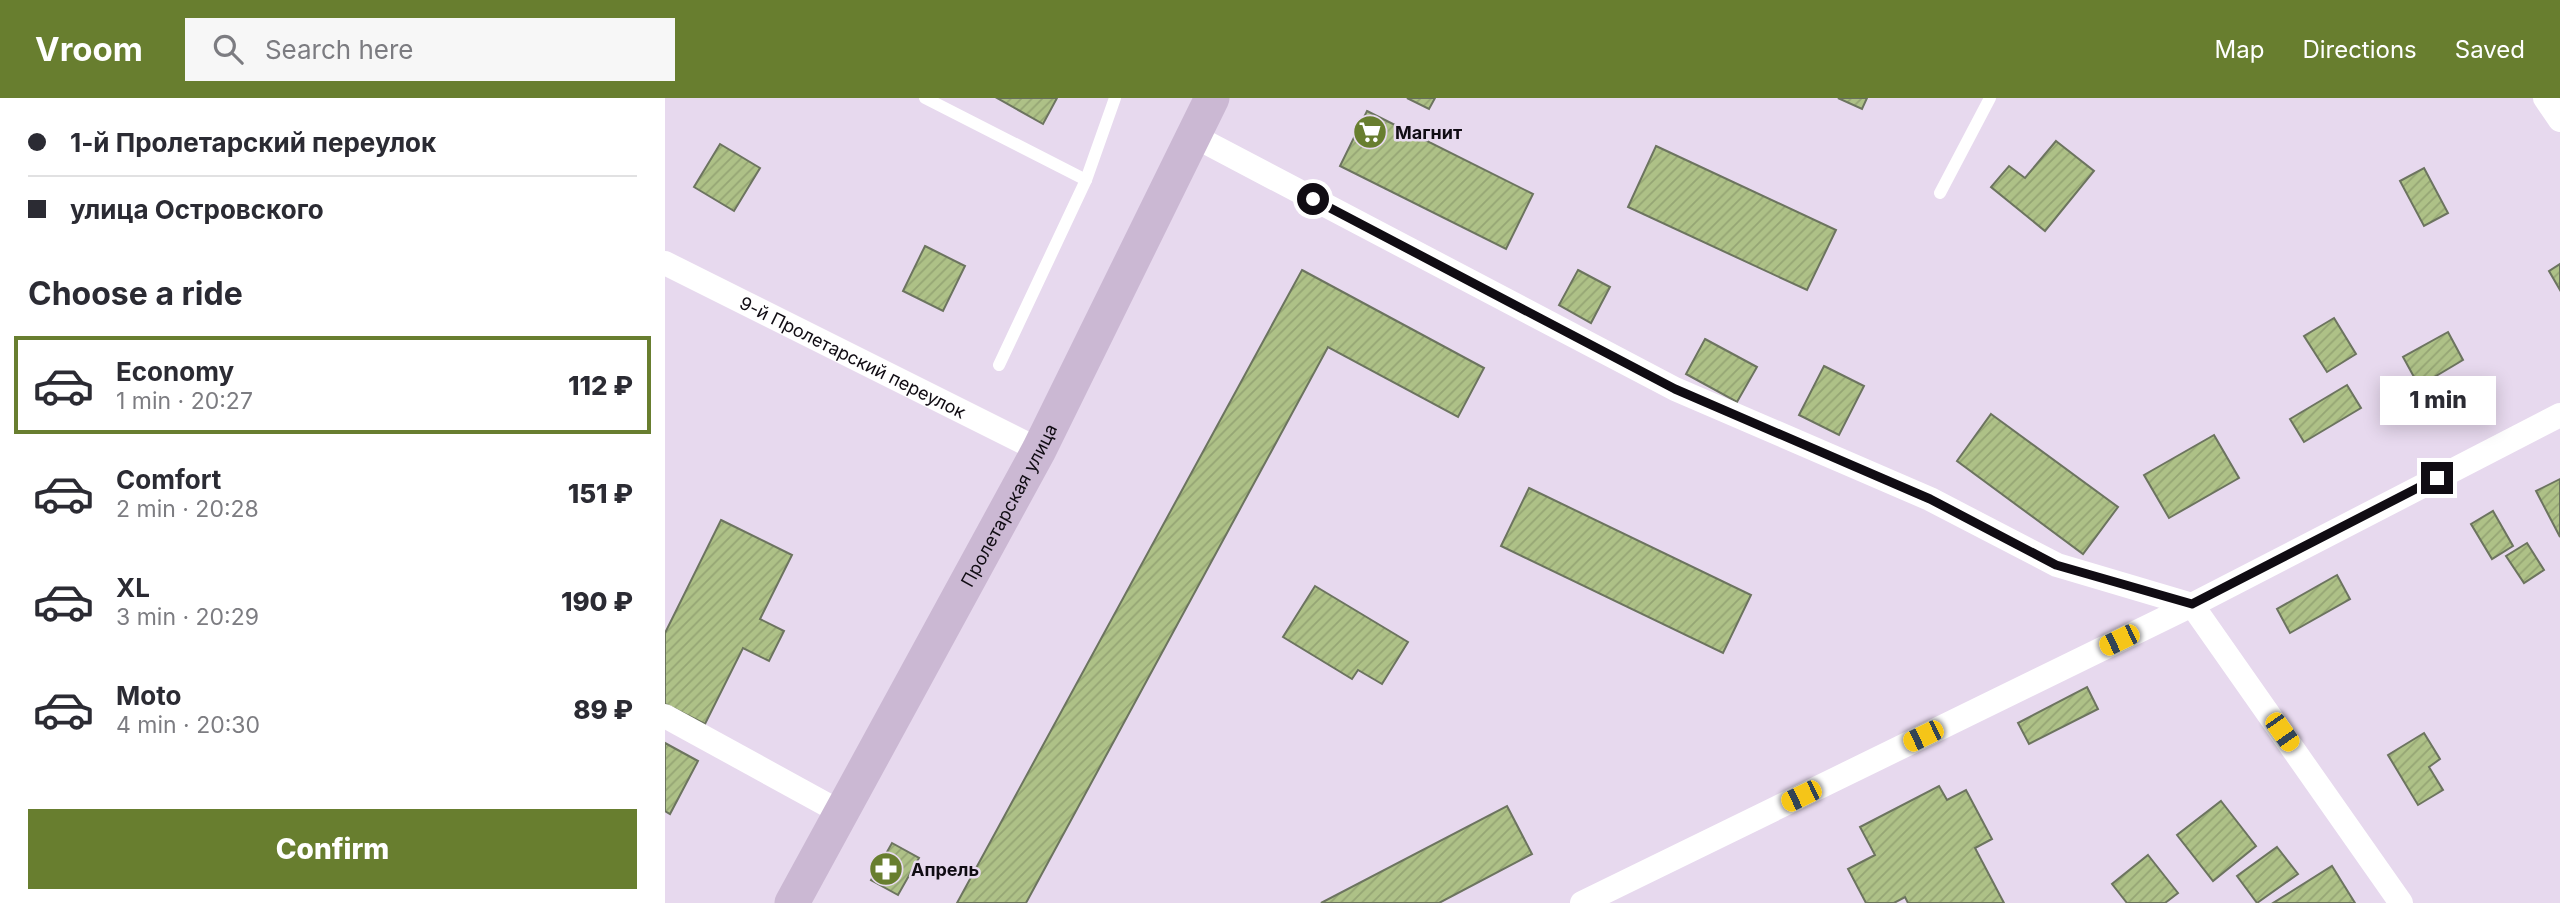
<!DOCTYPE html>
<meta charset="utf-8">
<style>
body{margin:0;font-family:Inter,sans-serif;background:#f7f7f7;color:#2b2b33;height:100vh;display:flex;flex-direction:column;font-size:26px;white-space:nowrap}
*{box-sizing:border-box;margin:0}
p{font-size:23px;color:#7c7c81}
.icon{flex:none;width:38px;height:38px;fill:none;stroke:currentColor;stroke-width:2;stroke-linecap:round;stroke-linejoin:round}
.map{position:relative;flex:1;overflow:hidden}
.side{display:flex;flex-direction:column;background:#fff;width:665px}
.side>*{flex:none}
.banner{display:grid;align-content:center;height:154px;padding:0 28px;background:#fff}
.end{position:absolute;width:32px;height:32px;margin:-16px;border:9px solid #100c13;background:#fff;box-shadow:0 0 0 4px #fff}
.from{border-radius:50%}
.bubble{position:absolute;height:49px;border-radius:0px;background:#fff;box-shadow:0 4px 18px #0003;font-size:23px;font-weight:800;line-height:49px;text-align:center}
.car{position:absolute;width:21px;height:42px;margin:-21px -10px;border-radius:9px;box-shadow:0 0 5px 2px #0007;background:linear-gradient(#f5c518 24%,#345 0 40%,#f5c518 0 76%,#345 0 86%,#f5c518 0)}
.banner b{display:flex;align-items:center;gap:24px;height:66px;font-size:26px}
.banner b+b{border-top:2px solid #e1e1e2}
.banner i{width:18px;height:18px;background:#2b2b33}
ul{padding:0;list-style:none}
li{display:flex;align-items:center;gap:21px;height:98px;margin:0 14px 10px;padding:0 14px;border:4px solid transparent;border-radius:0px}
li div{flex:1}
li b{display:block;font-size:26px}
li em{font-style:normal;font-weight:800}
li.selected{border-color:#687e2f}
li>.icon{width:63px;height:63px;stroke-width:1.5}
h2{padding:0 28px;font-size:32px;line-height:84px}
.button{display:flex;gap:14px;margin-top:auto;padding:14px 28px}
.button a{flex:1;height:80px;border-radius:0px;background:#687e2f;color:#fff;font-size:28px;font-weight:800;line-height:80px;text-align:center}
header{display:flex;align-items:center;gap:42px;box-sizing:border-box;height:98px;padding:0 35px;background:#687e2f;color:#fff}
header strong{font-size:33px}
nav{display:flex;gap:38px;margin-inline-start:auto;font-size:24px}
.search{width:490px;height:63px;background:#f7f7f7;display:flex;align-items:center;gap:18px;box-sizing:border-box;padding:0 24px;border-radius:0px;color:#7c7c81;font-size:26px}
main{display:flex;flex:1;min-height:0}
.map>svg:first-child{display:block}
</style>
<header>
<strong>Vroom</strong>
<div class="search"><svg class="icon" aria-label="search" viewBox="0 0 24 24"><circle cx="10" cy="10" r="6"/><path d="M15 15l6 6"/></svg>Search here</div>
<nav><a>Map</a><a>Directions</a><a>Saved</a></nav>
</header>
<main>
<section class="side">
<div class="banner">
<b><i class="from"></i>1-й Пролетарский переулок</b>
<b><i></i>улица Островского</b>
</div>
<h2>Choose a ride</h2>
<ul>
<li class="selected"><svg class="icon" aria-label="car" viewBox="0 0 24 24"><path d="M5 17H2v-5l4-1 3-4h7l3 4 3 1v5h-3M9 17h6M6 11h13"/><circle cx="7" cy="17" r="2"/><circle cx="17" cy="17" r="2"/></svg><div><b>Economy</b><p>1 min · 20:27</p></div><em>112 ₽</em></li>
<li><svg class="icon" aria-label="car" viewBox="0 0 24 24"><path d="M5 17H2v-5l4-1 3-4h7l3 4 3 1v5h-3M9 17h6M6 11h13"/><circle cx="7" cy="17" r="2"/><circle cx="17" cy="17" r="2"/></svg><div><b>Comfort</b><p>2 min · 20:28</p></div><em>151 ₽</em></li>
<li><svg class="icon" aria-label="car" viewBox="0 0 24 24"><path d="M5 17H2v-5l4-1 3-4h7l3 4 3 1v5h-3M9 17h6M6 11h13"/><circle cx="7" cy="17" r="2"/><circle cx="17" cy="17" r="2"/></svg><div><b>XL</b><p>3 min · 20:29</p></div><em>190 ₽</em></li>
<li><svg class="icon" aria-label="car" viewBox="0 0 24 24"><path d="M5 17H2v-5l4-1 3-4h7l3 4 3 1v5h-3M9 17h6M6 11h13"/><circle cx="7" cy="17" r="2"/><circle cx="17" cy="17" r="2"/></svg><div><b>Moto</b><p>4 min · 20:30</p></div><em>89 ₽</em></li>
</ul>
<div class="button"><a>Confirm</a></div>
</section>
<div class="map">
<svg width="1895" height="805" viewBox="0 0 1895 805">
<defs>
<pattern id="building-hatch" width="6" height="6" patternUnits="userSpaceOnUse" patternTransform="scale(1.75)"><rect width="6" height="6" fill="#aec187"/><path d="M-1 1l2-2M0 6l6-6M5 7l2-2" fill="none" stroke="#95a574"/></pattern>
</defs>
<rect width="100%" height="100%" fill="#e7d9ee"/>
<g fill="url(#building-hatch)" stroke="#6c745f" stroke-width="2">
<polygon points="332,0 392,0 378,26"/>
<polygon points="742,0 770,0 764,11"/>
<polygon points="1173,0 1202,0 1197,11"/>
<polygon points="702,13 868,96 841,151 675,68"/>
<polygon points="1391,43 1429,73 1380,133 1326,89 1344,68 1360,80"/>
<polygon points="55,46 95,70 69,113 29,89"/>
<polygon points="991,48 1171,132 1142,192 963,109"/>
<polygon points="1759,70 1783,115 1759,128 1735,83"/>
<polygon points="260,148 300,168 278,213 238,193"/>
<polygon points="1895,166 1895,192 1884,173"/>
<polygon points="637,172 819,270 793,319 663,249 361,805 292,805"/>
<polygon points="913,172 945,189 926,225 894,207"/>
<polygon points="1669,220 1691,256 1662,274 1639,238"/>
<polygon points="1783,234 1798,262 1754,288 1738,259"/>
<polygon points="1040,241 1092,269 1072,304 1021,276"/>
<polygon points="1159,268 1199,288 1174,337 1134,317"/>
<polygon points="1682,287 1696,310 1639,344 1625,321"/>
<polygon points="1326,316 1453,409 1418,456 1292,363"/>
<polygon points="1549,337 1574,380 1504,420 1479,377"/>
<polygon points="1895,381 1895,439 1871,393"/>
<polygon points="864,390 1086,497 1058,555 836,448"/>
<polygon points="1828,413 1848,448 1827,461 1806,426"/>
<polygon points="56,422 127,457 95,521 119,533 104,563 78,550 40,626 0,606 0,535"/>
<polygon points="1862,445 1879,472 1859,485 1841,458"/>
<polygon points="1672,477 1685,501 1625,535 1612,511"/>
<polygon points="650,488 743,544 717,586 693,572 687,581 618,539"/>
<polygon points="1422,589 1433,611 1364,646 1353,625"/>
<polygon points="1759,635 1775,661 1764,669 1778,692 1753,707 1723,657"/>
<polygon points="0,645 33,663 5,716 0,713"/>
<polygon points="1274,688 1282,702 1301,692 1327,741 1310,750 1339,805 1243,805 1240,799 1229,805 1201,805 1183,771 1210,757 1195,729"/>
<polygon points="1556,703 1591,748 1548,783 1512,737"/>
<polygon points="842,708 867,756 774,805 656,805"/>
<polygon points="227,745 254,760 233,797 206,782"/>
<polygon points="1612,749 1633,776 1592,805 1572,778"/>
<polygon points="1483,757 1513,795 1500,805 1462,805 1447,786"/>
<polygon points="1667,768 1690,805 1608,805"/>
</g>
<g fill="none" stroke-linecap="round" stroke-linejoin="round">
<g stroke="#fff" stroke-width="12">
<polyline points="260,0 421,82"/>
<polyline points="1275,95 1325,0"/>
<polyline points="334,267 421,82 450,0"/>
</g>
<g stroke="#fff" stroke-width="24">
<polyline points="1880,0 1895,22"/>
<polyline points="527,37 1010,291 1265,401 1392,467 1527,507 1736,805"/>
<path id="s1" d="M0 165 374 352"/>
<polyline points="0,618 175,714"/>
<polyline points="917,805 1527,507 1895,317"/>
</g>
<path stroke="#cbb8d3" stroke-width="35" id="s2" d="M127 805 374 352 547 0"/>
</g>
<g fill="none" stroke-linecap="round" stroke-linejoin="round">
<polyline stroke="#100c13" stroke-width="9" points="648,101 1010,291 1265,401 1391,467 1527,506 1772,380"/>
</g>
<defs>
<g id="supermarket-disc" transform="scale(1.75)"><circle r="9.5" fill="#687e2f" stroke="#e7d9ee"/><path d="M-6-5.5h2.5l.6 2H6L4.5 2H-2.5L-4.4-4H-6ZM-1.5 3.2a1.3 1.3 0 1 0 .1 0ZM3 3.2a1.3 1.3 0 1 0 .1 0Z" fill="#fff"/></g>
<g id="pharmacy-disc" transform="scale(1.75)"><circle r="9.5" fill="#687e2f" stroke="#e7d9ee"/><path d="M-2-6h4v4h4v4h-4v4h-4v-4h-4v-4h4Z" fill="#fff"/></g>
</defs>
<g fill-rule="evenodd">
<use href="#supermarket-disc" x="705" y="34"/>
<use href="#pharmacy-disc" x="221" y="771"/>
</g>
<g text-anchor="middle" dominant-baseline="central" stroke-width="5" stroke-linejoin="round" paint-order="stroke">
<g font-size="18" font-weight="bold" fill="#100c13" stroke="#e7d9ee" text-anchor="start">
<text x="730" y="34">Магнит</text>
<text x="246" y="771">Апрель</text>
</g>
<g font-size="18" fill="#100c13" stroke="#e7d9ee">
<text stroke="none"><textPath href="#s1" startOffset="210">9-й Пролетарский переулок</textPath></text>
<text stroke="none"><textPath href="#s2" startOffset="453">Пролетарская улица</textPath></text>
</g>
</g>
</svg>
<i class="end from" style="left:648px;top:101px"></i>
<i class="end" style="left:1772px;top:380px"></i>
<div class="bubble" style="left:1715px;top:278px;width:116px">1 min</div>
<i class="car" style="left:1454px;top:542px;rotate:244deg"></i>
<i class="car" style="left:1617px;top:634px;rotate:145deg"></i>
<i class="car" style="left:1258px;top:638px;rotate:244deg"></i>
<i class="car" style="left:1136px;top:698px;rotate:244deg"></i>
</div>
</main>
